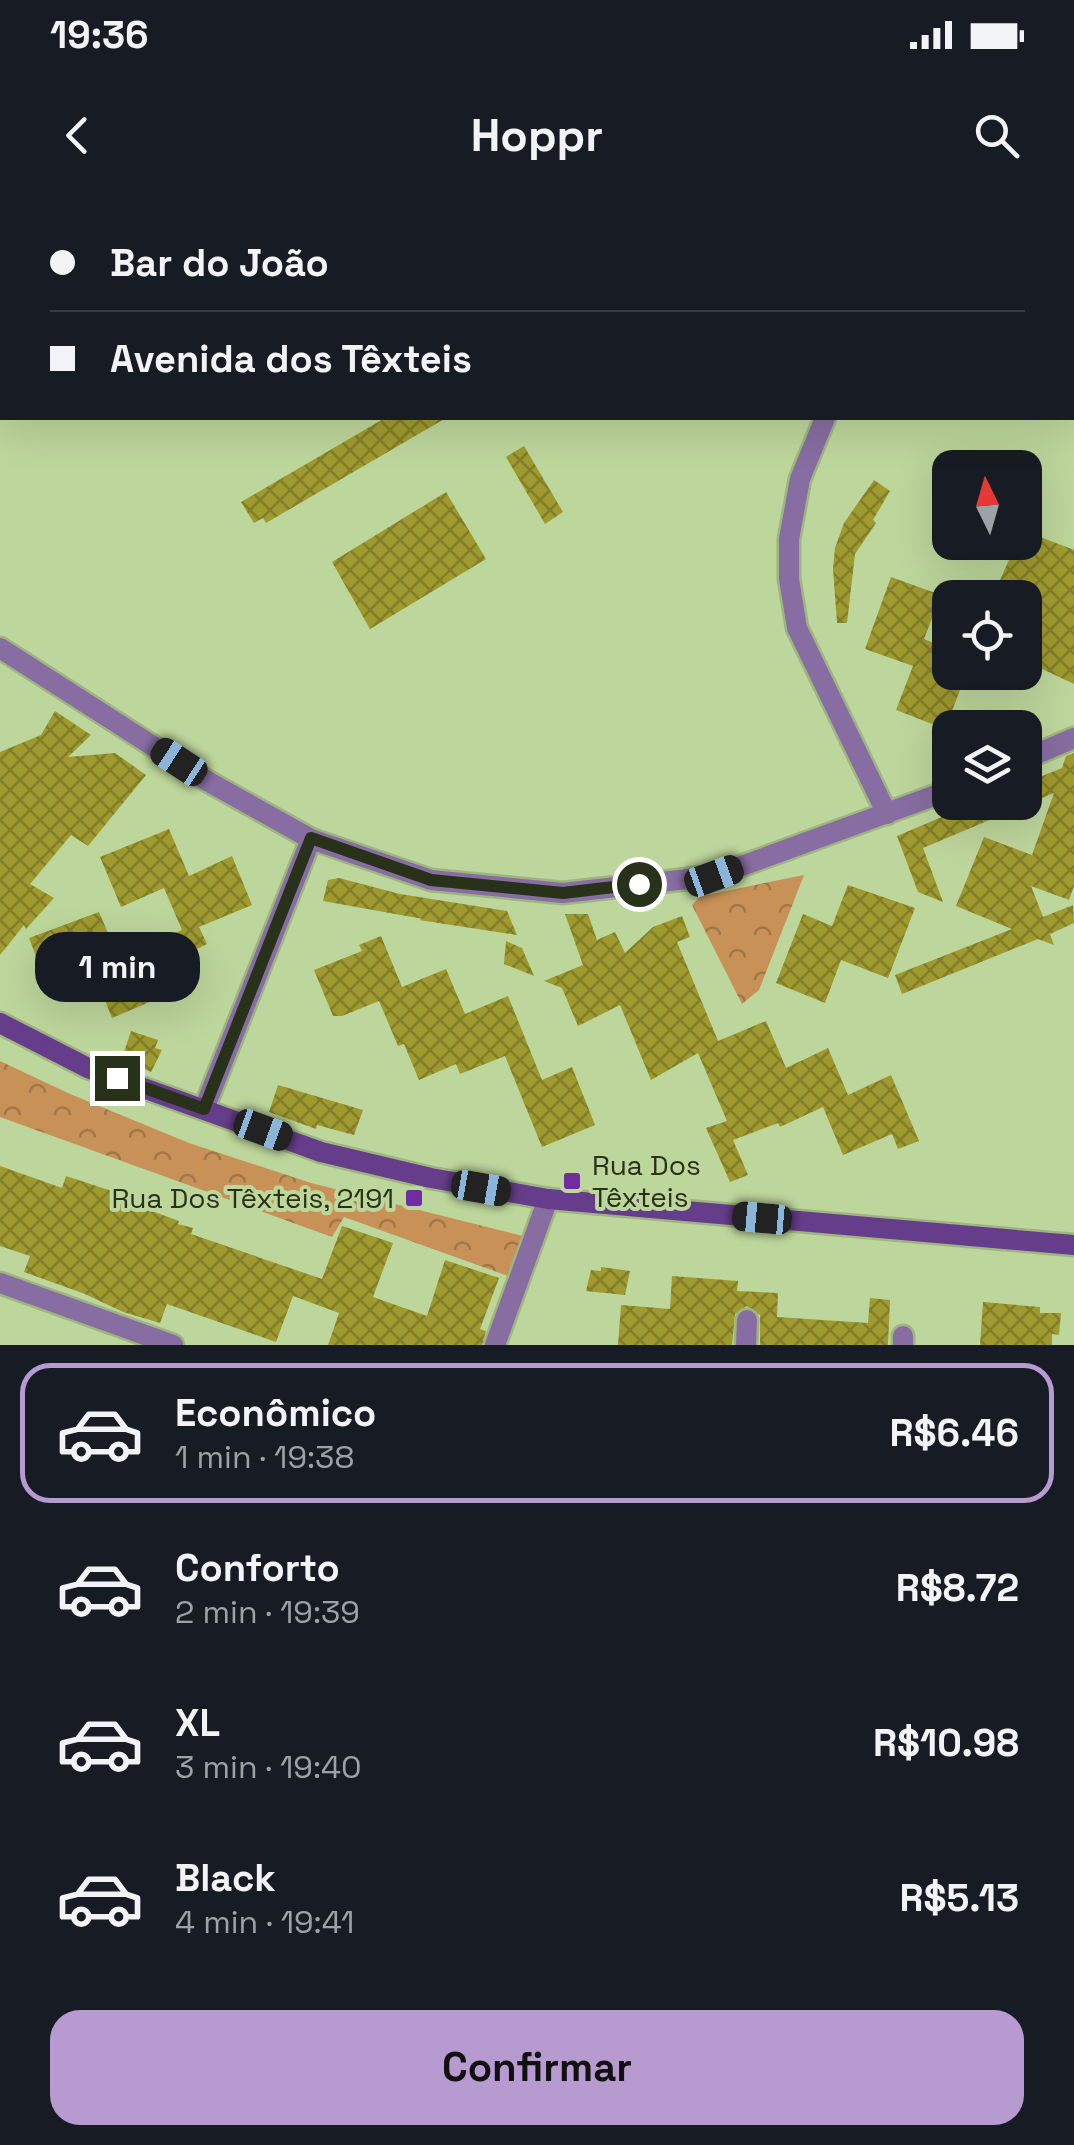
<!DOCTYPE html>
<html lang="pt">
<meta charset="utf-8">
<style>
body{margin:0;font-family:"Space Grotesk",sans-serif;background:#242831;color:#f1f3f6;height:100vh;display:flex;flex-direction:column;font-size:38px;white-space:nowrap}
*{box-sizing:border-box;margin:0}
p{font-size:32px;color:#9ea1a6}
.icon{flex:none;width:55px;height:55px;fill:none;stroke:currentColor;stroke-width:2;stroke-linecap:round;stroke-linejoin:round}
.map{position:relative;height:1145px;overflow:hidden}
.drawer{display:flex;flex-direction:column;background:#171b24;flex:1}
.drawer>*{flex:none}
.guide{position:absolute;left:0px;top:0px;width:1075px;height:220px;box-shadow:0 10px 40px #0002;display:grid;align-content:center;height:220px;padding:0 50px;background:#171b24}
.needle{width:65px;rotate:355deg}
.fabs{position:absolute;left:932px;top:250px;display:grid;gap:20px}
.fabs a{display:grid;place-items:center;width:110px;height:110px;border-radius:20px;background:#171b24;box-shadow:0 10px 40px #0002;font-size:50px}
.end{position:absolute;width:45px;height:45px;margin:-22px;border:12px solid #28311a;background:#fff;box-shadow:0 0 0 5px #fff}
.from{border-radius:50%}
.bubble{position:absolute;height:70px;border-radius:30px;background:#171b24;box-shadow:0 10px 40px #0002;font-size:32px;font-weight:700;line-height:70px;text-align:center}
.car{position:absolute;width:30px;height:60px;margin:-30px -15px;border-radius:12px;box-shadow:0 0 8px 2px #0007;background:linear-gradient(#222 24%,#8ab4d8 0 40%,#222 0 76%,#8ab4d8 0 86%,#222 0)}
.guide b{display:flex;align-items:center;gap:35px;height:95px;font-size:38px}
.guide b+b{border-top:2px solid #363941}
.guide i{width:25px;height:25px;background:#f1f3f6}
ul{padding:18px 0 0;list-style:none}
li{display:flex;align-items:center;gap:30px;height:140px;margin:0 20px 15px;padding:0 30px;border:5px solid transparent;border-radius:30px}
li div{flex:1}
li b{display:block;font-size:38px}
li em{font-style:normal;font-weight:700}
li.active{border-color:#b79ad0}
li>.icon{width:90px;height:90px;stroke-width:1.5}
.primary-button{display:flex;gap:20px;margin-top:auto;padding:20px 50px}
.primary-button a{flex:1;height:115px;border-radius:30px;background:#b79ad0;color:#111;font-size:40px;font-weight:700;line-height:115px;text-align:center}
.status{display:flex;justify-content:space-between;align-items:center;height:70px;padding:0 50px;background:#171b24;direction:ltr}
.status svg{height:28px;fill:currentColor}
header{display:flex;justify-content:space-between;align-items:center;height:130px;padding:0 50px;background:#171b24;font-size:45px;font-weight:700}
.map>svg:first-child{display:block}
</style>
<div class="status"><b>19:36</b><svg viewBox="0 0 49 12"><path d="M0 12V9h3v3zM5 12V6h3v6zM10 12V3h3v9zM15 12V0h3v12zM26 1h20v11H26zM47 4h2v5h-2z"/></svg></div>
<header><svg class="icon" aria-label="back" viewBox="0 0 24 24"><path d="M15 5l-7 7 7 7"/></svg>Hoppr<svg class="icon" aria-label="search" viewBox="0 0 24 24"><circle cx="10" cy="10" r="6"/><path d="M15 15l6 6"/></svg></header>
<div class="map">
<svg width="1074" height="1145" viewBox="0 0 1074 1145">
<defs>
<pattern id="park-crowns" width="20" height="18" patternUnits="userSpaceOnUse" patternTransform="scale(2.5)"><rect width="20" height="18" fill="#c79157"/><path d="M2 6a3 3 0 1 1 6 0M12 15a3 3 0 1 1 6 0" fill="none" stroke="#a27747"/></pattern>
<pattern id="building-cross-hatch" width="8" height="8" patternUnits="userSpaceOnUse" patternTransform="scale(2.5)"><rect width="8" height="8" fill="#9f9a2f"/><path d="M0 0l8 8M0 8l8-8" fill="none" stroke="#827e27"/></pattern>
</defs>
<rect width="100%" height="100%" fill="#bdd69b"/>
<g fill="url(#park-crowns)">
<polygon points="804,675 759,790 742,804 692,705 701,696"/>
<polygon points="0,861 70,894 189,943 311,983 531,1038 508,1076 344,1017 332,1037 0,917"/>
</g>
<g fill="url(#building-cross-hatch)">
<polygon points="385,218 446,218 266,323 263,318 254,323 241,302"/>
<polygon points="524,246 563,312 545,324 506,257"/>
<polygon points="874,280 890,291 873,320 876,323 855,354 847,423 837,423 833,369 835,348 844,323"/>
<polygon points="446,292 486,359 370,429 332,362"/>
<polygon points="1025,331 1074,350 1074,484 1025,461 1025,448 1039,417 1025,411 1025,398 992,398 1017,342 1025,342"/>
<polygon points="891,377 941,395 924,439 950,450 950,472 967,472 945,529 896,510 913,466 865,449"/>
<polygon points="55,511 91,535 68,557 115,553 146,575 88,646 71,635 30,684 54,698 26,729 24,725 0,755 0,552 41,535"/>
<polygon points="1074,553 1074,686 1069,700 1031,686 1043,717 1073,705 1074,723 1050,734 1054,745 1038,739 902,794 895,775 1012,729 956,706 984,637 1032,655 1054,593 923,648 943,702 918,692 897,636 977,602 1025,602 1025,583 1062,568 1066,556"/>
<polygon points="169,629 189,676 232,656 252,705 199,727 207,744 170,762 180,789 138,807 112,818 93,770 49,790 29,738 99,712 119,759 182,730 164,688 121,707 100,657"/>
<polygon points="339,678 400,694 507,711 517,735 419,720 423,719 323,701 328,680"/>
<polygon points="848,685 915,708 888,778 841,760 825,803 776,783 803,714 832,726"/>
<polygon points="565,714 588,714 597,740 615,732 625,753 653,727 682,716 690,737 677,742 718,841 766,821 786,868 828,848 848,895 891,875 919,941 898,949 892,934 843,955 823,907 780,927 778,923 733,940 748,975 730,982 706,928 727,921 698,853 651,880 620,805 578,826 562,788 544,781 583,765"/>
<polygon points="381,736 402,787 446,769 465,814 508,796 542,880 572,867 595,925 542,947 505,856 460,874 456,864 419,880 404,844 398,846 379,801 342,816 333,816 314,770 362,751 359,745"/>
<polygon points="506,741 522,748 534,776 504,764"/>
<polygon points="131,831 158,840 155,848 162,850 151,872 134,864 136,858 124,852"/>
<polygon points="278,885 363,910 354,935 317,925 316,929 269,912"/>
<polygon points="0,966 62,988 66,976 124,995 122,1000 179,1021 178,1024 193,1028 191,1034 322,1079 342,1026 393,1043 373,1097 427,1116 445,1060 499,1078 480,1129 486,1131 482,1145 328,1145 339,1113 293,1096 276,1142 167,1104 160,1123 123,1112 85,1094 24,1072 30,1056 0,1046"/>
<polygon points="601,1067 630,1071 625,1095 586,1091 591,1070 601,1071"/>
<polygon points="672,1076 738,1081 737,1091 778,1093 777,1117 868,1123 870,1098 890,1100 888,1145 760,1145 760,1115 747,1106 735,1114 732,1145 618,1145 621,1105 670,1109"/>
<polygon points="983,1102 1040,1107 1040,1113 1061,1113 1059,1135 1052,1134 1052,1145 980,1145"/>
</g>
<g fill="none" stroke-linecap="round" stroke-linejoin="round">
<g stroke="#9fb581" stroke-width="25">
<g id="street">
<polyline points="320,0 321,2"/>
<polyline points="430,2 432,0"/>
<polyline points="912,2 912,0"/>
<polyline points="825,218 800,279 789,339 789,379 797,428 887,614"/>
<polyline points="0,448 209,582 311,639 431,680 563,693 714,676 950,590"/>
<polyline points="1025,559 1074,538"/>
<polyline points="204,909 311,639"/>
<polyline points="0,1083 173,1145"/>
<polyline points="495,1145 548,999"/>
<polyline points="746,1145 747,1120"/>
<polyline points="903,1145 903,1136"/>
</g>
</g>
<g stroke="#9fb581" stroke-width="25">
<polyline id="secondary" points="0,823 88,868 321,952 431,978 548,999 1074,1045"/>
</g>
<use href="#street" stroke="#876da1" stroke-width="20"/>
<use href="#secondary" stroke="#663d8a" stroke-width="20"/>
</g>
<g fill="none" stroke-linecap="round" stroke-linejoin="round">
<polyline stroke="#28311a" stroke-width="12" points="117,878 204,909 311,638 431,680 563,693 639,684"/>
</g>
<g fill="#702da2" stroke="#bdd69b" stroke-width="4">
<rect x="562" y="971" width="20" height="20" rx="5"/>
<rect x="404" y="988" width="20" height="20" rx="5"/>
</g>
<g text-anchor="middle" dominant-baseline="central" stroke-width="8" stroke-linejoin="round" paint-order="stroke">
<g font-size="28" fill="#28311a" stroke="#bdd69b" text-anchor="start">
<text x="592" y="965">Rua Dos<tspan x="592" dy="32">Têxteis</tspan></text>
<text x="394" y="998" text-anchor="end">Rua Dos Têxteis, 2191</text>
</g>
</g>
</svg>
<div class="fabs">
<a><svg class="needle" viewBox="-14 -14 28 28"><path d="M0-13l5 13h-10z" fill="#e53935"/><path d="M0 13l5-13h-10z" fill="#9ea1a6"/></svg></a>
<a><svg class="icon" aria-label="locate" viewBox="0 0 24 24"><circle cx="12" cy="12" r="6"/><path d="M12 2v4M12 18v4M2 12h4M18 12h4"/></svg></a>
<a><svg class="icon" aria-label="layers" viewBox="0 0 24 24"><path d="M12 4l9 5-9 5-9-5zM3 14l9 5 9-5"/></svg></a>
</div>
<i class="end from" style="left:639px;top:684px"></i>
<i class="end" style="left:117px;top:878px"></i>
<div class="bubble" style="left:35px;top:732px;width:165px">1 min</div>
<i class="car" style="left:179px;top:562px;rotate:303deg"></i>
<i class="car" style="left:714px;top:676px;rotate:70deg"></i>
<i class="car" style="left:263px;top:930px;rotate:110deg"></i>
<i class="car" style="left:481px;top:988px;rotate:100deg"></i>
<i class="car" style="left:762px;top:1018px;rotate:275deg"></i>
<div class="guide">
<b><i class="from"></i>Bar do João</b>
<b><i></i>Avenida dos Têxteis</b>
</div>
</div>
<section class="drawer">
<ul>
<li class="active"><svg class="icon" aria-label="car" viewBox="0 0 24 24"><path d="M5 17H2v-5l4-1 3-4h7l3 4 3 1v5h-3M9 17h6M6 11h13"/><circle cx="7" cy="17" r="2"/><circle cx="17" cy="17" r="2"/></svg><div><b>Econômico</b><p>1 min · 19:38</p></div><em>R$6.46</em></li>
<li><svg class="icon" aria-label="car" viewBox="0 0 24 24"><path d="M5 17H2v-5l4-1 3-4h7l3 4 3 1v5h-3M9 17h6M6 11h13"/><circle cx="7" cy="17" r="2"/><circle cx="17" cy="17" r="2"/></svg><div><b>Conforto</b><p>2 min · 19:39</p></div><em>R$8.72</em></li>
<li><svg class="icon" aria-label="car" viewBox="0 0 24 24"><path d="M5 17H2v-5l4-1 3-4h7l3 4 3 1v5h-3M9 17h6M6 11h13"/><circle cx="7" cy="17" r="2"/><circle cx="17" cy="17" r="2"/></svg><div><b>XL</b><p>3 min · 19:40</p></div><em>R$10.98</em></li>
<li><svg class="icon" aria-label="car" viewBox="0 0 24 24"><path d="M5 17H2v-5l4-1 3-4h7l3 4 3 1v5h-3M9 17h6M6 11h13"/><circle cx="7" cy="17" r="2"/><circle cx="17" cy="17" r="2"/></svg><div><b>Black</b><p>4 min · 19:41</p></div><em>R$5.13</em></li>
</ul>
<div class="primary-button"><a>Confirmar</a></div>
</section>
